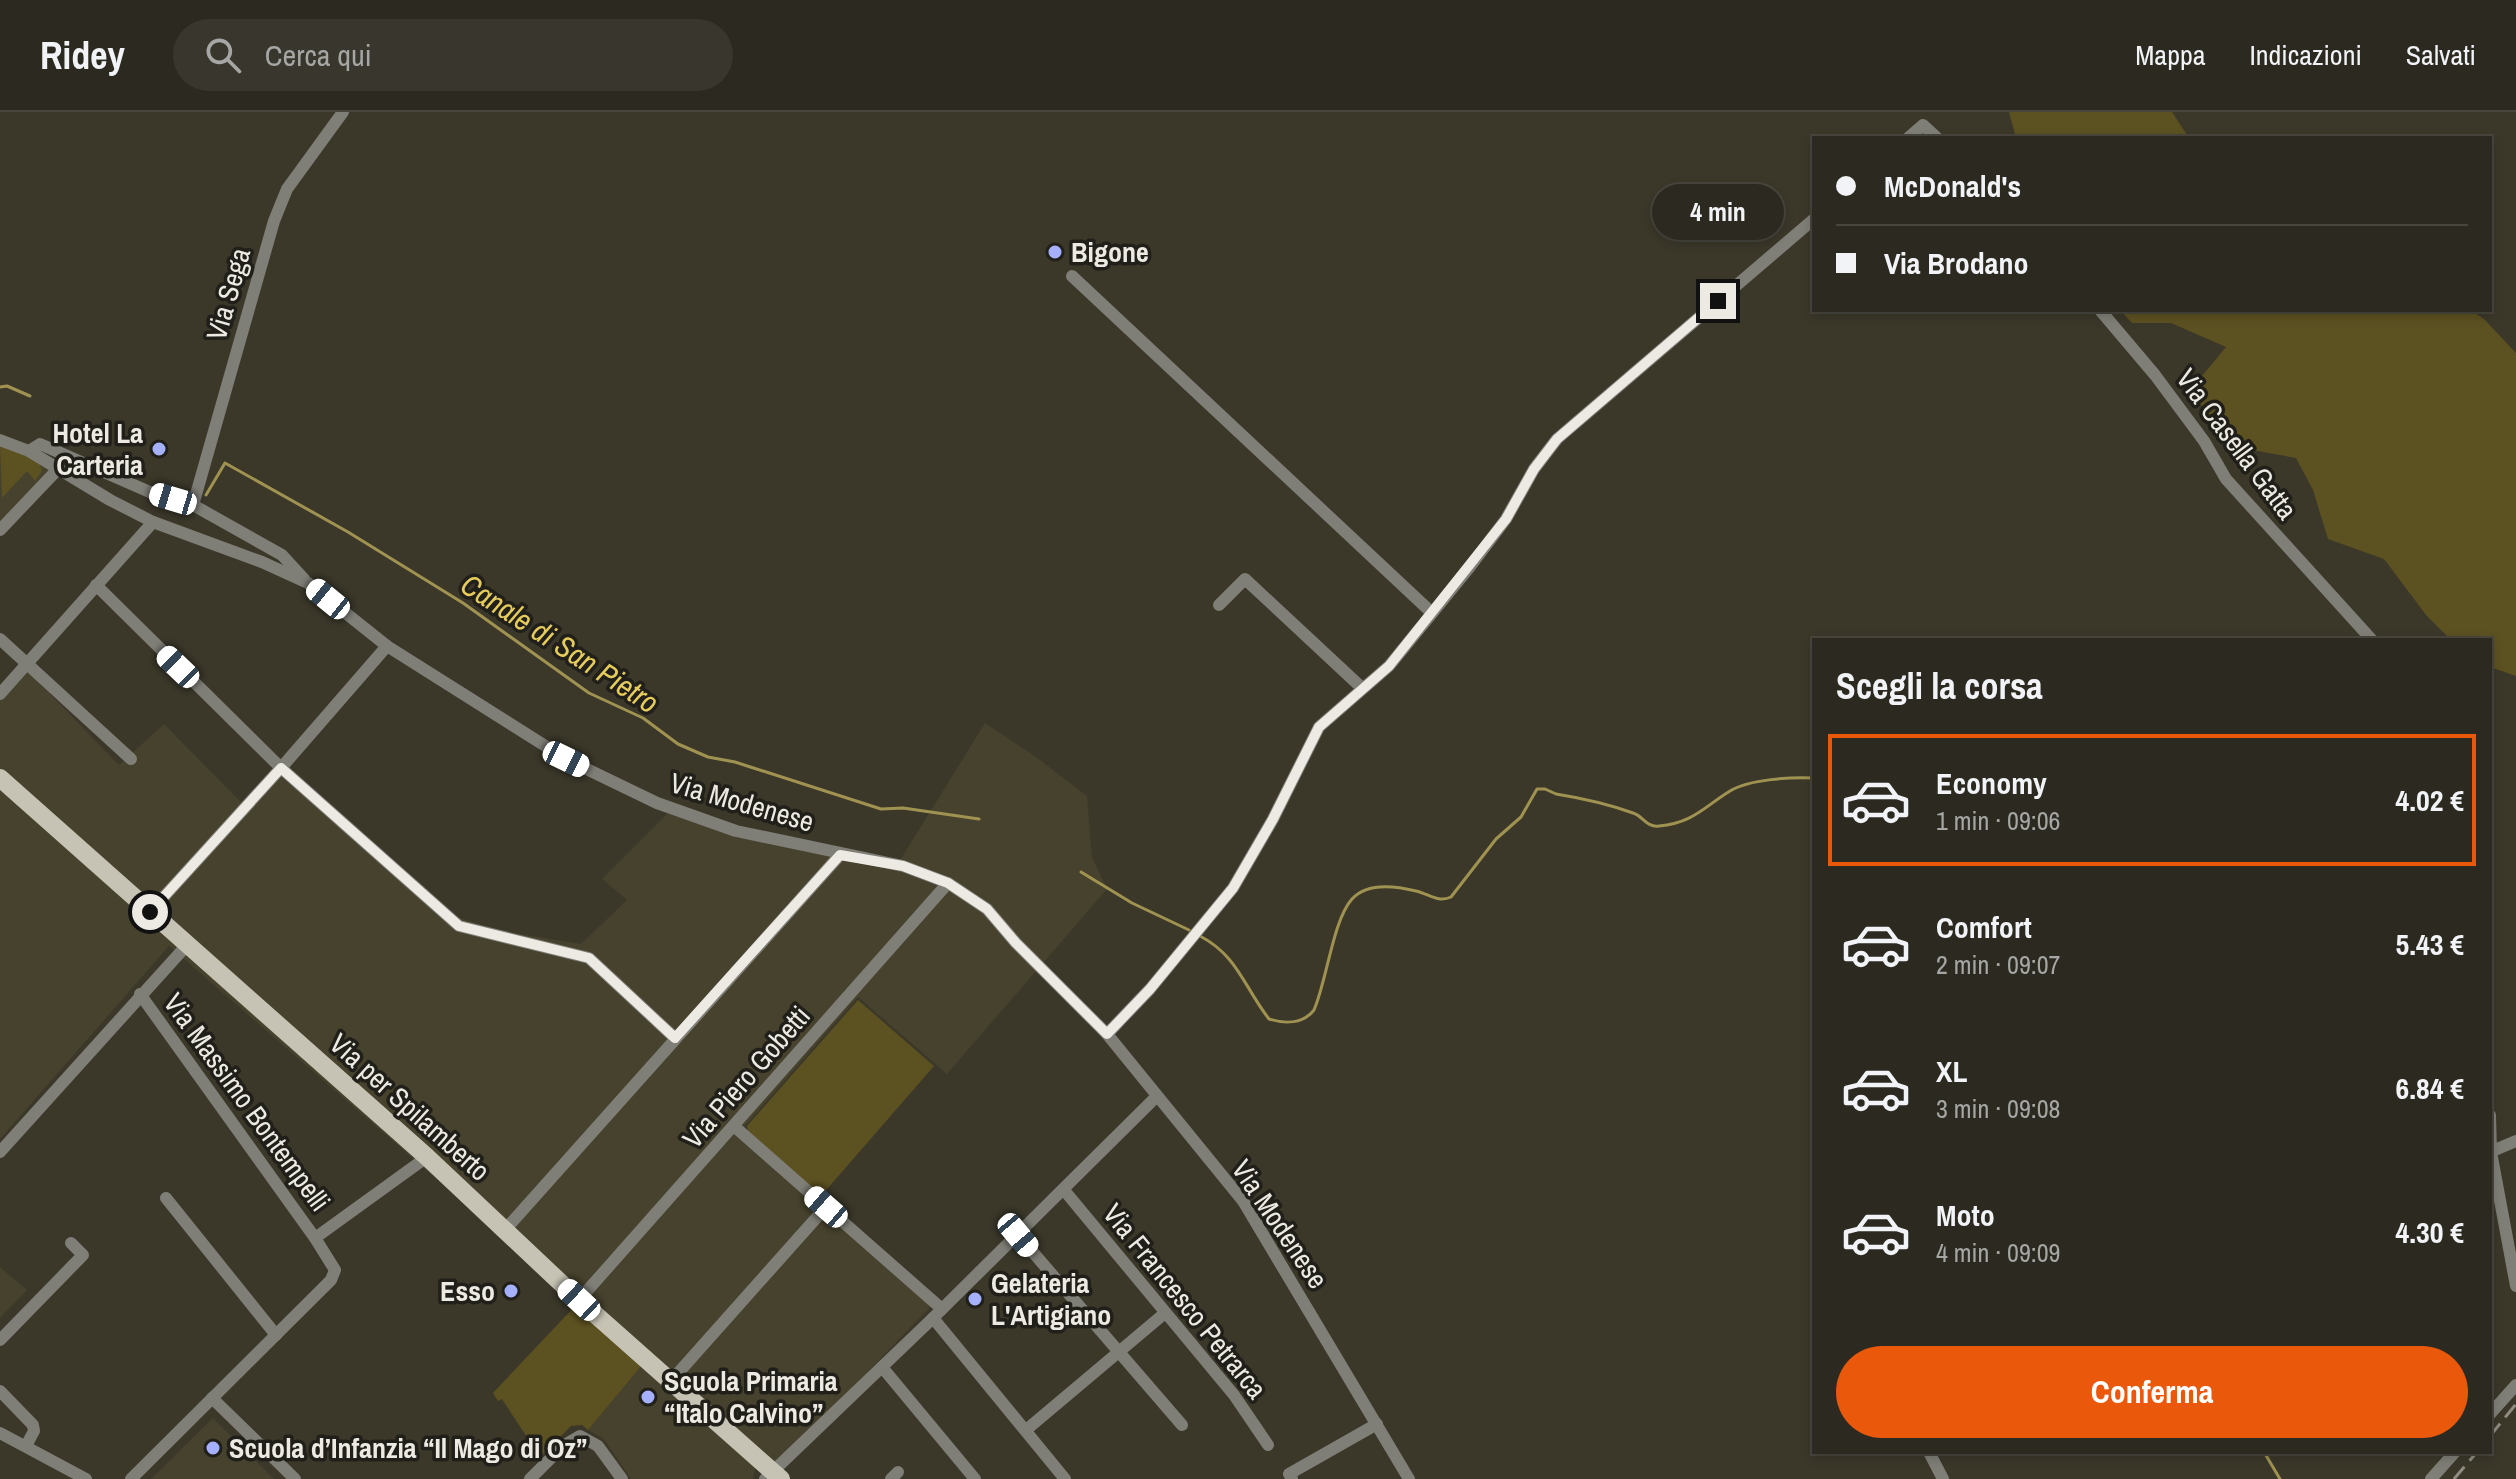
<!DOCTYPE html>
<html lang="it">
<meta charset="utf-8">
<style>
body{margin:0;font-family:"Archivo Narrow",sans-serif;background:#38362d;color:#f1f3f6;height:100vh;display:flex;flex-direction:column;font-size:30px;white-space:nowrap}
*{box-sizing:border-box;margin:0}
p{font-size:26px;color:#a6a7a5}
.icon{flex:none;width:44px;height:44px;fill:none;stroke:currentColor;stroke-width:2;stroke-linecap:round;stroke-linejoin:round}
.map{position:relative;flex:1;overflow:hidden}
.sheet{position:absolute;left:1812px;top:526px;width:680px;height:816px;display:flex;flex-direction:column;background:#2c2a20;border-radius:0px;box-shadow:0 4px 12px #0003,0 0 0 2px #48463e}
.sheet>*{flex:none}
.top-card{position:absolute;left:1812px;top:24px;width:680px;height:176px;border-radius:0px;box-shadow:0 4px 12px #0003,0 0 0 2px #48463e;display:grid;align-content:center;height:176px;padding:0 24px;background:#2c2a20}
.end{position:absolute;width:36px;height:36px;margin:-18px;border:10px solid #eceae2;background:#111;box-shadow:0 0 0 4px #111}
.from{border-radius:50%}
.bubble{position:absolute;height:56px;border-radius:28px;background:#2c2a20;box-shadow:0 4px 12px #0003,0 0 0 2px #48463e;font-size:26px;font-weight:700;line-height:56px;text-align:center}
.car{position:absolute;width:24px;height:48px;margin:-24px -12px;border-radius:10px;box-shadow:0 0 6px 2px #0007;background:linear-gradient(#fff 24%,#345 0 40%,#fff 0 76%,#345 0 86%,#fff 0)}
.top-card b{display:flex;align-items:center;gap:28px;height:76px;font-size:30px}
.top-card b+b{border-top:2px solid #48463e}
.top-card i{width:20px;height:20px;background:#f1f3f6}
ul{padding:0;list-style:none}
li{display:flex;align-items:center;gap:24px;height:132px;margin:0 16px 12px;padding:0 8px;border:4px solid transparent;border-radius:0px}
li div{flex:1}
li b{display:block;font-size:30px}
li em{font-style:normal;font-weight:700}
li.current{border-color:#ea580c}
li>.icon{width:72px;height:72px;stroke-width:1.5}
h2{padding:0 24px;font-size:36px;line-height:96px}
.cta{display:flex;gap:16px;margin-top:auto;padding:16px 24px}
.cta a{flex:1;height:92px;border-radius:48px;background:#ea580c;color:#fff;font-size:32px;font-weight:700;line-height:92px;text-align:center}
header{display:flex;align-items:center;gap:48px;box-sizing:border-box;height:112px;padding:0 40px;background:#2c2a20;border-bottom:2px solid #48463e}
header strong{font-size:38px}
nav{display:flex;gap:44px;margin-inline-start:auto;font-size:28px}
.search{width:560px;height:72px;background:#38362d;display:flex;align-items:center;gap:20px;box-sizing:border-box;padding:0 28px;border-radius:44px;color:#a6a7a5;font-size:30px}
.map>svg:first-child{display:block}
</style>
<header>
<strong>Ridey</strong>
<div class="search"><svg class="icon" aria-label="search" viewBox="0 0 24 24"><circle cx="10" cy="10" r="6"/><path d="M15 15l6 6"/></svg>Cerca qui</div>
<nav><a>Mappa</a><a>Indicazioni</a><a>Salvati</a></nav>
</header>
<div class="map">
<svg width="2516" height="1367" viewBox="0 0 2516 1367">
<rect width="100%" height="100%" fill="#3b382a"/>
<g fill="#46422d">
<polygon points="0,323 59,353 0,415"/>
<polygon points="24,555 119,653 164,612 244,693 280,664 446,801 495,818 581,832 627,788 602,767 671,698 897,753 985,611 1036,645 1087,684 1092,745 1107,777 947,962 858,885 743,1016 938,1187 772,1359 169,834 0,1027 0,582"/>
<polygon points="0,1155 27,1178 0,1206"/>
<polygon points="643,1252 756,1353 753,1367 631,1367 603,1326 588,1318"/>
<polygon points="213,1306 274,1367 151,1367"/>
</g>
<g fill="#5c5121">
<polygon points="2009,0 2172,0 2189,26 2016,26"/>
<polygon points="2120,198 2470,198 2484,207 2516,241 2516,564 2490,555 2490,528 2451,528 2426,503 2384,447 2328,427 2313,378 2296,346 2258,339 2226,338 2192,276 2226,235 2171,211 2132,211"/>
<polygon points="0,332 39,349 42,359 35,369 27,359 2,386"/>
<polygon points="858,888 934,954 821,1084 748,1019 747,1014"/>
<polygon points="576,1193 643,1252 588,1318 582,1313 571,1314 540,1345 502,1287 498,1289 493,1281"/>
</g>
<g fill="none" stroke-linecap="round" stroke-linejoin="round">
<g stroke="#a09251" stroke-width="3">
<polyline points="0,275 7,274 30,284"/>
<polyline points="206,383 225,351 348,420 463,491 589,581 643,606 678,632 708,645 735,650 881,697 903,696 979,707"/>
<polyline points="1081,760 1132,791 1189,818"/>
<path d="M1200 824C1238 844 1244 875 1269 907 1285 912 1303 912 1314 898 1327 868 1333 808 1352 787 1367 770 1396 774 1416 779 1429 782 1438 791 1451 785L1496 727 1521 705 1537 677H1545L1556 682C1581 686 1608 692 1633 701 1643 704 1647 716 1659 714 1693 711 1704 695 1730 679 1750 667 1791 665 1814 666"/>
<polyline points="2264,1340 2280,1367"/>
</g>
<g stroke="#7f7e77" stroke-width="12">
<polyline points="1908,26 1923,13 1937,26"/>
<polyline points="1072,164 1431,500"/>
<polyline points="2100,198 2155,263 2204,329 2226,367 2372,528"/>
<polyline points="0,328 29,339 110,388 153,410 262,450 308,471 387,534 566,647 657,691 736,719 903,754 948,771 987,797 1016,831 1107,922 1243,1089 1409,1367"/>
<polyline points="29,339 40,332 152,381 193,393 282,443 304,467"/>
<polyline points="193,393 274,109 287,77 343,0"/>
<polyline points="0,418 59,356"/>
<polyline points="96,473 281,656 459,814 589,846 675,926"/>
<polyline points="1219,493 1245,467 1362,576"/>
<polyline points="0,527 131,647"/>
<polyline points="0,582 153,410"/>
<polyline points="150,800 281,656 387,534"/>
<polyline points="1107,922 1150,877 1233,776 1273,707 1319,615 1389,554 1469,456 1506,407 1534,357 1557,327 1814,107"/>
<polyline points="2490,1003 2491,1040 2516,1174"/>
<polyline points="735,1015 942,1197"/>
<polyline points="0,1040 187,833"/>
<polyline points="2490,1040 2516,1029"/>
<polyline points="1064,1078 1234,1283 1268,1333"/>
<polyline points="166,1086 276,1223"/>
<polyline points="504,1119 840,743"/>
<polyline points="1018,1123 1182,1313"/>
<polyline points="315,1126 427,1045"/>
<polyline points="579,1188 948,771"/>
<polyline points="933,1206 1065,1367"/>
<polyline points="0,1228 83,1143 71,1131"/>
<polyline points="882,1255 975,1367"/>
<polyline points="671,1269 826,1095"/>
<polyline points="0,1279 33,1313 34,1319 26,1334"/>
<polyline points="212,1286 295,1367"/>
<polyline points="2490,1302 2516,1273"/>
<polyline points="1026,1318 1165,1201"/>
<polyline points="0,1321 86,1367"/>
<polyline points="1929,1340 1943,1367"/>
<polyline points="131,1367 331,1168 335,1158 315,1126 140,882"/>
<polyline points="530,1367 563,1334 580,1324 598,1334 622,1367"/>
<polyline points="765,1367 933,1206 1156,985"/>
<polyline points="891,1367 898,1360"/>
<polyline points="1292,1367 1289,1362 1377,1312"/>
<polyline points="2431,1367 2455,1340"/>
</g>
<polyline stroke="#c6c3b4" stroke-width="18" points="0,666 427,1045 579,1188 781,1367"/>
<g stroke="#8f8d81" stroke-width="3" stroke-dasharray="16 8" stroke-linecap="butt">
<polyline points="2490,1324 2516,1292"/>
<polyline points="2454,1367 2477,1340"/>
</g>
</g>
<g fill="none" stroke-linecap="round" stroke-linejoin="round">
<polyline stroke="#eceae2" stroke-width="10" points="150,800 281,656 459,814 589,846 675,926 840,743 903,754 948,771 987,797 1016,831 1107,922 1150,877 1233,776 1273,707 1319,615 1389,554 1506,407 1534,357 1557,327 1718,189"/>
</g>
<g fill="#a5b1fc" stroke="#211f19" stroke-width="3">
<circle cx="1055" cy="140" r="8"/>
<circle cx="159" cy="337" r="8"/>
<circle cx="511" cy="1179" r="8"/>
<circle cx="975" cy="1187" r="8"/>
<circle cx="648" cy="1285" r="8"/>
<circle cx="213" cy="1336" r="8"/>
</g>
<g text-anchor="middle" dominant-baseline="central" stroke-width="7" stroke-linejoin="round" paint-order="stroke">
<g font-size="28" font-weight="bold" fill="#eceae2" stroke="#211f19" text-anchor="start">
<text x="1071" y="140">Bigone</text>
<text x="143" y="321" text-anchor="end">Hotel La<tspan x="143" dy="32">Carteria</tspan></text>
<text x="991" y="1171">Gelateria<tspan x="991" dy="32">L'Artigiano</tspan></text>
<text x="495" y="1179" text-anchor="end">Esso</text>
<text x="664" y="1269">Scuola Primaria<tspan x="664" dy="32">“Italo Calvino”</tspan></text>
<text x="229" y="1336">Scuola d’Infanzia “Il Mago di Oz”</text>
</g>
<g font-size="28" fill="#eceae2" stroke="#211f19">
<text transform="translate(228 182) rotate(-74)">Via Sega</text>
<text transform="translate(2237 332) rotate(53)">Via Casella Gatta</text>
<text transform="translate(742 690) rotate(16)">Via Modenese</text>
<text transform="translate(746 965) rotate(-49)">Via Piero Gobetti</text>
<text transform="translate(247 990) rotate(54)">Via Massimo Bontempelli</text>
<text transform="translate(410 995) rotate(42)">Via per Spilamberto</text>
<text transform="translate(1280 1112) rotate(56)">Via Modenese</text>
<text transform="translate(1185 1189) rotate(51)">Via Francesco Petrarca</text>
</g>
<g font-size="30" font-style="italic" fill="#e6cc5c" stroke="#211f19">
<text transform="translate(560 531) rotate(33)">Canale di San Pietro</text>
</g>
</g>
</svg>
<i class="end from" style="left:150px;top:800px"></i>
<i class="end" style="left:1718px;top:189px"></i>
<div class="bubble" style="left:1652px;top:72px;width:132px">4 min</div>
<i class="car" style="left:173px;top:387px;rotate:287deg"></i>
<i class="car" style="left:328px;top:487px;rotate:309deg"></i>
<i class="car" style="left:178px;top:555px;rotate:314deg"></i>
<i class="car" style="left:566px;top:647px;rotate:116deg"></i>
<i class="car" style="left:826px;top:1095px;rotate:311deg"></i>
<i class="car" style="left:1018px;top:1123px;rotate:140deg"></i>
<i class="car" style="left:579px;top:1188px;rotate:313deg"></i>
<div class="top-card">
<b><i class="from"></i>McDonald's</b>
<b><i></i>Via Brodano</b>
</div>
<section class="sheet">
<h2>Scegli la corsa</h2>
<ul>
<li class="current"><svg class="icon" aria-label="car" viewBox="0 0 24 24"><path d="M5 17H2v-5l4-1 3-4h7l3 4 3 1v5h-3M9 17h6M6 11h13"/><circle cx="7" cy="17" r="2"/><circle cx="17" cy="17" r="2"/></svg><div><b>Economy</b><p>1 min · 09:06</p></div><em>4.02 €</em></li>
<li><svg class="icon" aria-label="car" viewBox="0 0 24 24"><path d="M5 17H2v-5l4-1 3-4h7l3 4 3 1v5h-3M9 17h6M6 11h13"/><circle cx="7" cy="17" r="2"/><circle cx="17" cy="17" r="2"/></svg><div><b>Comfort</b><p>2 min · 09:07</p></div><em>5.43 €</em></li>
<li><svg class="icon" aria-label="car" viewBox="0 0 24 24"><path d="M5 17H2v-5l4-1 3-4h7l3 4 3 1v5h-3M9 17h6M6 11h13"/><circle cx="7" cy="17" r="2"/><circle cx="17" cy="17" r="2"/></svg><div><b>XL</b><p>3 min · 09:08</p></div><em>6.84 €</em></li>
<li><svg class="icon" aria-label="car" viewBox="0 0 24 24"><path d="M5 17H2v-5l4-1 3-4h7l3 4 3 1v5h-3M9 17h6M6 11h13"/><circle cx="7" cy="17" r="2"/><circle cx="17" cy="17" r="2"/></svg><div><b>Moto</b><p>4 min · 09:09</p></div><em>4.30 €</em></li>
</ul>
<div class="cta"><a>Conferma</a></div>
</section>
</div>
